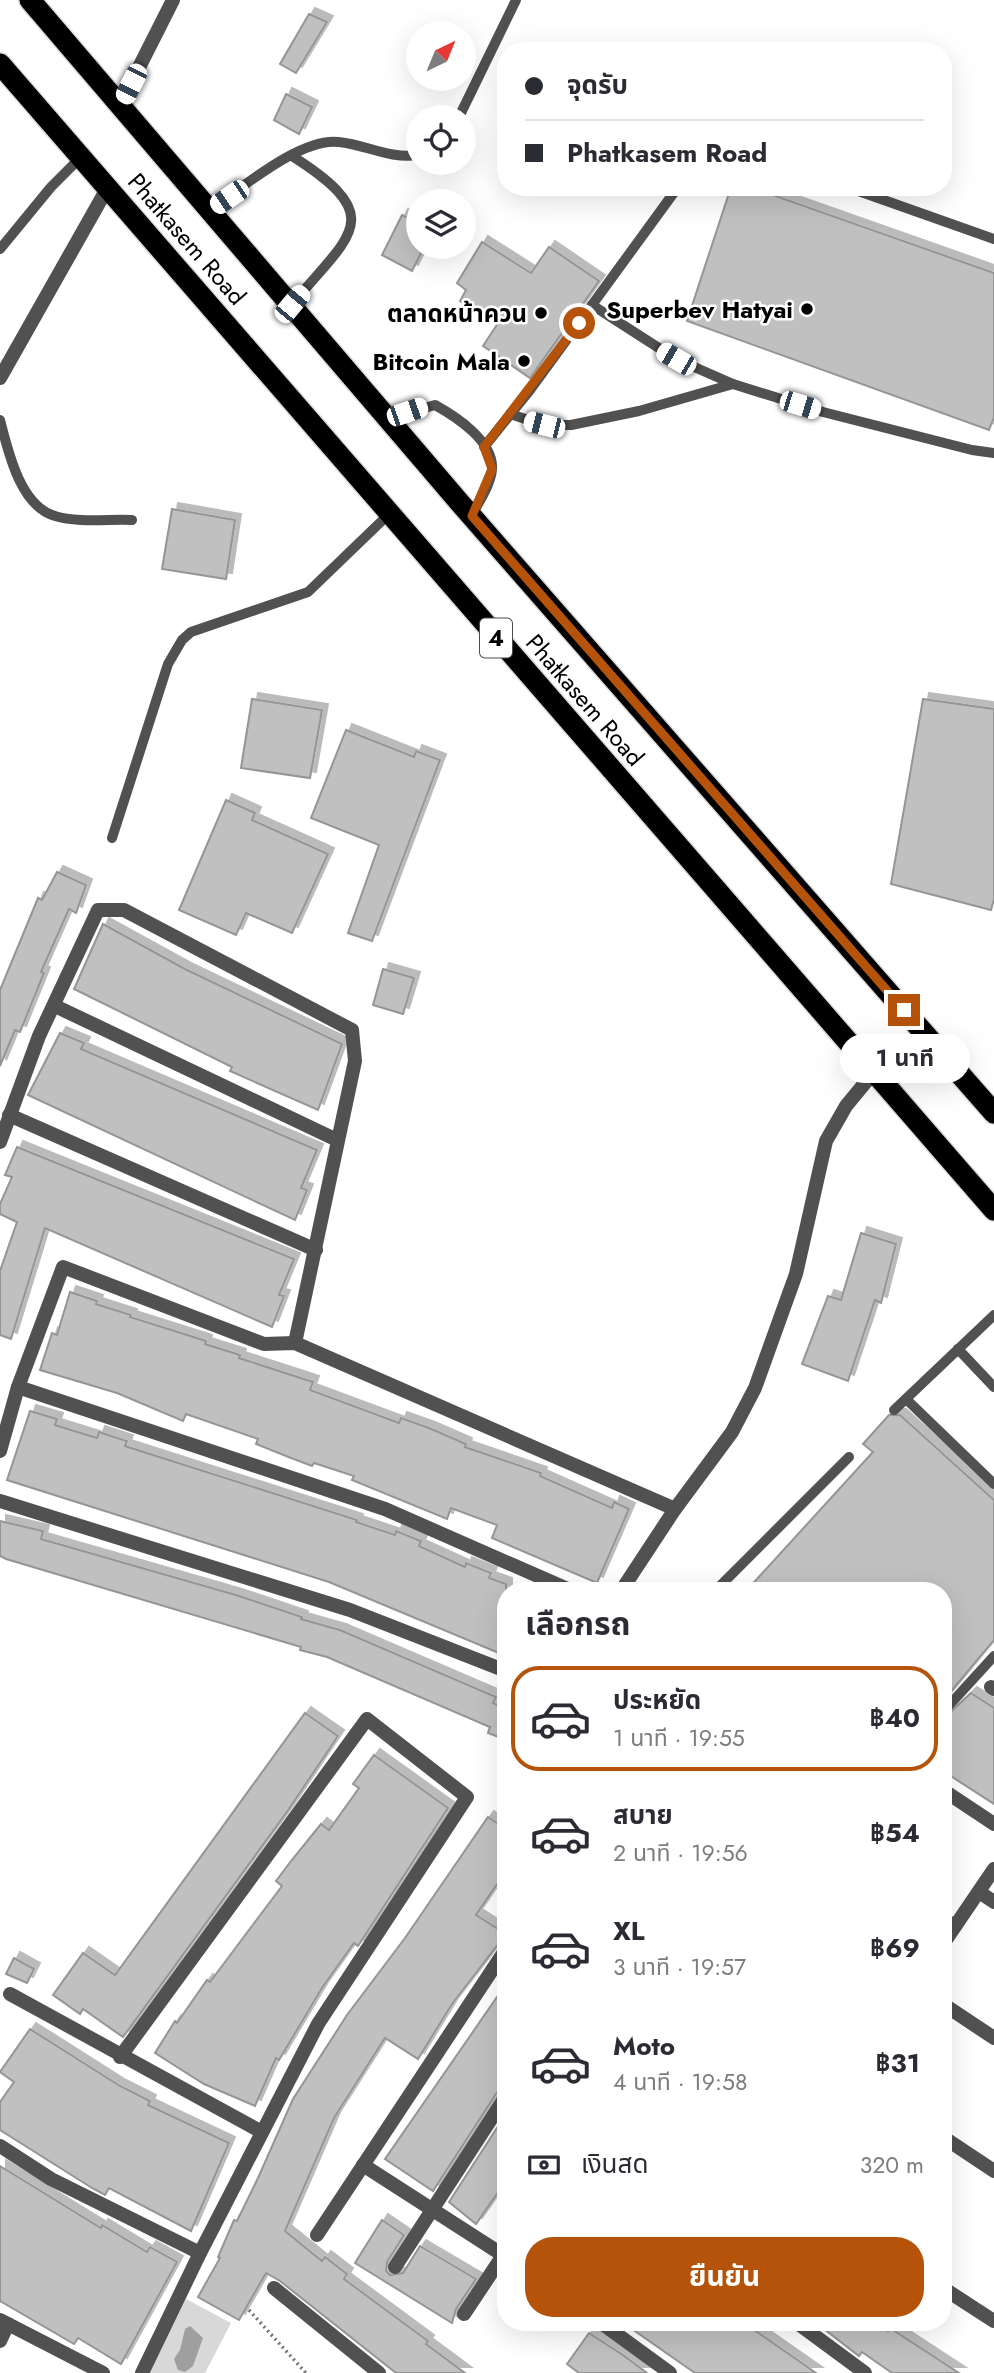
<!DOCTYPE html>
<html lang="th">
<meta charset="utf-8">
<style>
body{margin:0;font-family:Jost,"Noto Sans Thai",sans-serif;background:#f7f7f7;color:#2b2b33;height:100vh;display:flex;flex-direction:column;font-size:26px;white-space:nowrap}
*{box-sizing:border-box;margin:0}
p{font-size:23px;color:#7c7c81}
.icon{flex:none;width:38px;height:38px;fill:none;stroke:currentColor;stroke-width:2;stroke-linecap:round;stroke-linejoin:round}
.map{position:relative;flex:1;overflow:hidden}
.drawer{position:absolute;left:497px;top:1582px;width:455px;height:749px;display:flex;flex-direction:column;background:#fff;border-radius:28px;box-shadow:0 7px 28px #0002}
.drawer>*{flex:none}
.banner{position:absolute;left:497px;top:42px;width:455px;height:154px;border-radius:28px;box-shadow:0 7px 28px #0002;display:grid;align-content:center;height:154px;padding:0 28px;background:#fff}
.needle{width:46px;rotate:43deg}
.tools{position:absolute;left:406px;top:21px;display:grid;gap:14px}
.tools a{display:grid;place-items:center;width:70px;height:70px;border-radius:50%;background:#fff;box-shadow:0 7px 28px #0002;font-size:35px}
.end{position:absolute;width:32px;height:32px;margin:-16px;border:9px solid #b45309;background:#fff;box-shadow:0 0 0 4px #fff}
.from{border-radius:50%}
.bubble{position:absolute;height:49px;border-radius:24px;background:#fff;box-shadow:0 7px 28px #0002;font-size:23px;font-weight:700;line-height:49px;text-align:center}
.car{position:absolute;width:21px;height:42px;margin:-21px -10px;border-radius:9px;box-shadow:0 0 5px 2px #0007;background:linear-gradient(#fff 24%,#345 0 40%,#fff 0 76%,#345 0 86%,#fff 0)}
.banner b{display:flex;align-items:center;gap:24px;height:66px;font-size:26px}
.banner b+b{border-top:2px solid #e1e1e2}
.banner i{width:18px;height:18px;background:#2b2b33}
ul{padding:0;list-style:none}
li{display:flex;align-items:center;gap:21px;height:105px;margin:0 14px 10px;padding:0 14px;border:4px solid transparent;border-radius:28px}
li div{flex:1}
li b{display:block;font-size:26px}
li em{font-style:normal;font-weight:700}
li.current{border-color:#b45309}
li>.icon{width:63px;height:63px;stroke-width:1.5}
h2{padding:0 28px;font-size:32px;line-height:84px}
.pay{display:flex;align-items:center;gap:18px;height:77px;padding:0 28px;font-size:26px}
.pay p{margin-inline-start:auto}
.cta{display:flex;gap:14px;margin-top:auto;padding:14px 28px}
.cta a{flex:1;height:80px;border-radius:28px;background:#b45309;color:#fff;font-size:28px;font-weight:700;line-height:80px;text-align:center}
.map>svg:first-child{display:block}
</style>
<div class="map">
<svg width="994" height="2373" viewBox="0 0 994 2373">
<defs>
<filter id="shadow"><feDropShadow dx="6" dy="-6" stdDeviation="0" flood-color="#0004"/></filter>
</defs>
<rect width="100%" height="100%" fill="#fff"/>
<polygon fill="#d8d8d8" points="186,2299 231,2323 205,2373 148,2373"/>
<polygon fill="#9f9f9f" points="190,2326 203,2338 193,2366 185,2372 178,2370 174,2359 180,2350 185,2329"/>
<g fill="#c0c0c0" stroke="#959595" stroke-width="2" filter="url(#shadow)">
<polygon points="309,14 327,22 296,73 280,64"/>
<polygon points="286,94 312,107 299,134 274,120"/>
<polygon points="731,187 750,187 994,273 994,417 989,430 687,321"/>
<polygon points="402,215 418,223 418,247 424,247 412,271 382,255"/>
<polygon points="482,242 531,273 549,247 599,281 530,378 483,346 498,323 460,301 466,290 457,283"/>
<polygon points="172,509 235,520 226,579 162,569"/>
<polygon points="252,699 322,710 310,778 241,768"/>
<polygon points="923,699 994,709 994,899 991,910 891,884"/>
<polygon points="346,730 414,757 416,751 440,760 372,941 348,933 379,845 311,818"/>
<polygon points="226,800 255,813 252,820 328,854 292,933 246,913 236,935 179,910"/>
<polygon points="57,872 86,885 76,913 69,909 41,972 44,973 20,1032 15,1030 0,1066 0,990 38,898 42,900"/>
<polygon points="103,924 185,969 342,1044 318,1110 230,1071 232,1067 74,989"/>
<polygon points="383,969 414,978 403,1014 373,1005"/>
<polygon points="60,1033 84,1043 81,1049 317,1150 301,1188 307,1190 295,1220 28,1095"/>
<polygon points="17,1147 294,1259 279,1295 284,1296 272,1327 45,1228 11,1339 0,1335 0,1271 17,1222 0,1214 0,1204 12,1177 5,1175"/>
<polygon points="861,1233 896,1244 881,1303 875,1300 848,1381 802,1364 828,1296 841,1300"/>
<polygon points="70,1292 97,1301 96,1304 131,1315 130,1317 206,1341 205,1344 240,1355 239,1358 313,1382 310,1390 399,1423 401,1418 429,1428 466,1444 465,1447 541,1473 540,1476 612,1508 614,1502 629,1509 597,1583 492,1538 497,1525 451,1508 447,1519 352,1480 354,1476 314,1463 312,1466 286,1456 256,1444 258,1439 186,1414 183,1421 117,1393 40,1370 52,1333 57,1335"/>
<polygon points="30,1411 57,1419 55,1425 97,1438 99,1432 127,1441 125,1446 357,1520 356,1522 395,1535 396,1531 421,1541 419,1546 465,1567 466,1563 491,1573 489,1578 506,1584 506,1656 329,1582 7,1480"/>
<polygon points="889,1415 900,1415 994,1500 994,1640 943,1701 943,1591 746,1591 873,1452 863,1444"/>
<polygon points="0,1521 43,1531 41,1539 236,1595 302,1617 301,1619 340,1630 496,1697 493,1703 499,1706 506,1690 506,1740 488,1733 490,1727 327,1657 300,1650 301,1647 6,1559 0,1556"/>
<polygon points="971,1693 994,1708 994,1804 943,1771 943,1719"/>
<polygon points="305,1713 338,1736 289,1809 123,2037 83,2009 80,2014 53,1995 83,1953 115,1975"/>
<polygon points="374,1755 448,1808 358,1946 354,1943 322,1988 279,2060 276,2058 255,2106 204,2084 155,2053 175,2021 177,2023 207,1980 210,1982 282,1886 276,1881 291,1861 321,1824 329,1830 359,1788 353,1784"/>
<polygon points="488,1817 506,1829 506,1884 500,1880 476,1915 506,1934 452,2004 418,2059 385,2038 334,2118 285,2231 322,2261 325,2257 347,2274 344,2279 428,2341 426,2344 465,2373 396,2373 280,2281 266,2273 239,2320 198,2297 220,2258 218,2257 234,2220 237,2221 258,2178 293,2099 347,2015 405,1938"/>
<polygon points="14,1958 34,1969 27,1983 6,1974"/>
<polygon points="506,1984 506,2086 498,2091 433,2191 385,2159"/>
<polygon points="30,2029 120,2086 150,2101 148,2105 229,2143 191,2231 109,2188 105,2195 92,2188 0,2130 0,2102 14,2082 0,2072"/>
<polygon points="506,2114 506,2181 476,2224 449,2202"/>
<polygon points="0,2166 101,2228 102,2225 147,2252 150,2247 177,2262 121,2364 78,2338 74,2344 0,2301"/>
<polygon points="382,2220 404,2235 387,2262 386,2271 390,2275 403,2273 420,2246 476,2279 456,2309 452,2323 355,2263"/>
<polygon points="622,2322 743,2322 816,2373 695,2373"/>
<polygon points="815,2322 876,2322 888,2331 890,2328 959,2373 892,2373 862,2352 859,2356"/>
<polygon points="589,2333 623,2355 647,2373 579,2373 567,2364"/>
</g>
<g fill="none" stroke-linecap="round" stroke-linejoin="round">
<g stroke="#dbdbdb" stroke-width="24">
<g id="highway">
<polyline points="30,0 460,503 994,1113"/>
<polyline points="0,64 994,1210"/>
</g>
</g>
<polyline stroke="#737373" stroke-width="3.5" stroke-dasharray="2 3.5" stroke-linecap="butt" points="249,2310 306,2373"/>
<g stroke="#515151" stroke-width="10">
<polyline points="459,117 516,0"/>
<path d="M292 156C388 217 352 233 292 304"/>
<polyline points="847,187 994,239"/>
<path d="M211 209C242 188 301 137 339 142 367 145 389 159 418 155"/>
<polyline points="0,249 51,187 81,157"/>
<polyline points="592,305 676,359 733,384"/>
<polyline points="510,414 544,425 571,425 639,411 733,384 823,412 972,450 994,453"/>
<path d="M389 418 435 405C455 416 494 441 492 469 491 485 479 501 472 515"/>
<path d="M0 420C8 451 20 506 55 516 78 523 108 519 132 520"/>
<polyline points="484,447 530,390 678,187"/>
<polyline points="112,838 168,664 182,640 191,632 308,592 389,514"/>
<polyline points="958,1349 994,1387"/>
<polyline points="906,1399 994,1484"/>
<polyline points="894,1410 994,1315"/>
<polyline points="715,1591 849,1457"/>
<polyline points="943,1712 994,1656"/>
</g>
<g stroke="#515151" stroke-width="14">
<polyline points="120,105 173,0"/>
<polyline points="0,378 108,187"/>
<polyline points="55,1006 337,1140"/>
<polyline points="9,1115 316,1250"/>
<polyline points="0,1142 39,1036 98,910 124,910 352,1030 355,1061 295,1343"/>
<polyline points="18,1387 385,1509 572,1591"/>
<polyline points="0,1451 18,1387 63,1267 264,1344 295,1343 675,1509"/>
<polyline points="0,1501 350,1610 506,1671"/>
<polyline points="621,1591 675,1509 732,1432 755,1388 796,1274 826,1141 846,1106 874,1072"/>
<polyline points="991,1687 994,1689"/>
<polyline points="943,1790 994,1824"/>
<polyline points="979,1892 994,1902"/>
<polyline points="943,1919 955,1926"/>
<polyline points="943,1944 994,1869"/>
<polyline points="10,1994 262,2132"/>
<polyline points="943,2004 994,2038"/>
<polyline points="943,2137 994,2171"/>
<polyline points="0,2146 51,2179 200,2253 318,2024 467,1797 367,1719 120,2057"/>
<polyline points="363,2165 506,2257"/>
<polyline points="317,2235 506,1949"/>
<polyline points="395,2267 506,2096"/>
<polyline points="274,2288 379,2373"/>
<polyline points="943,2288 994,2321"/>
<polyline points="464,2314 506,2251"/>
<polyline points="0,2320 103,2373"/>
<polyline points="600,2322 670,2373"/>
<polyline points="796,2322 865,2373"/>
<polyline points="0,2341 8,2324"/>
<polyline points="142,2373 200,2253"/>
</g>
<use href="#highway" stroke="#000" stroke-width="21"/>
</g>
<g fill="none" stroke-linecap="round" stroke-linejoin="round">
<polyline stroke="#b45309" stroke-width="9" points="579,323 484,447 492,469 472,516 904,1010"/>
</g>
<g fill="#000" stroke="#fff" stroke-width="2.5">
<circle cx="807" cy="309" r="7"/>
<circle cx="541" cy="313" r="7"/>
<circle cx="524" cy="361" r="7"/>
</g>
<g text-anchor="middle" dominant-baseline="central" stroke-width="5" stroke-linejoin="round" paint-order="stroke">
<rect fill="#fff" stroke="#4c4c4c" stroke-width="2" x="480" y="618.5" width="32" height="39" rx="5"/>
<g font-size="23" font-weight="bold" fill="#000">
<text x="496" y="638">4</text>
</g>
<g font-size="24" fill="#000" stroke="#fff">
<text transform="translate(187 239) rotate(49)">Phatkasem Road</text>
<text transform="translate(585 700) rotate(49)">Phatkasem Road</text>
</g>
<g font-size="24" font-weight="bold" fill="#000" stroke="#fff" text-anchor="end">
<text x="793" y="309">Superbev Hatyai</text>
<text x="527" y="313">ตลาดหน้าควน</text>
<text x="510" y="361">Bitcoin Mala</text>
</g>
</g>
</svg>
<div class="tools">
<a><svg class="needle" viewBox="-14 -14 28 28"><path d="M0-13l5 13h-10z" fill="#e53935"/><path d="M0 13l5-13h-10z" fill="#7c7c81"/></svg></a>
<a><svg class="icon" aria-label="locate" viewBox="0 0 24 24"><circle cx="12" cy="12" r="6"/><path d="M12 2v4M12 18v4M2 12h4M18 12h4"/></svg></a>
<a><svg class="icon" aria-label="layers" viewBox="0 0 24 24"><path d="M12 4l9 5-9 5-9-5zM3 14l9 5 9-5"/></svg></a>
</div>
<i class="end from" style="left:579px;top:323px"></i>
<i class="end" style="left:904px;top:1010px"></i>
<div class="bubble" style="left:840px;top:1034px;width:130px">1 นาที</div>
<i class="car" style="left:131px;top:84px;rotate:207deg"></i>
<i class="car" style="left:229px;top:197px;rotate:236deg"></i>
<i class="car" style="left:292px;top:304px;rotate:40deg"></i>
<i class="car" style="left:676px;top:359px;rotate:300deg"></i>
<i class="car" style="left:800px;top:405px;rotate:107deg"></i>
<i class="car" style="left:407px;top:412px;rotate:71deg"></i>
<i class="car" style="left:544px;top:425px;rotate:284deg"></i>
<div class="banner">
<b><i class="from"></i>จุดรับ</b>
<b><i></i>Phatkasem Road</b>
</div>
<section class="drawer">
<h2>เลือกรถ</h2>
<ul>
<li class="current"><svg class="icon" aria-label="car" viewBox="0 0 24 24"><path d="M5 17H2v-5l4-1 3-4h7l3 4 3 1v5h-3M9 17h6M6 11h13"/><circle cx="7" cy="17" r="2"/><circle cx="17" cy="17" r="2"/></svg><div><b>ประหยัด</b><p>1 นาที · 19:55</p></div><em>฿40</em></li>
<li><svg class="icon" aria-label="car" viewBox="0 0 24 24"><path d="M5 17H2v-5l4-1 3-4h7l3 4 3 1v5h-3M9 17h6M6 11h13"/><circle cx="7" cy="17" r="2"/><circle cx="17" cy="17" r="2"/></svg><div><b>สบาย</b><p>2 นาที · 19:56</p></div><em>฿54</em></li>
<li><svg class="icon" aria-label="car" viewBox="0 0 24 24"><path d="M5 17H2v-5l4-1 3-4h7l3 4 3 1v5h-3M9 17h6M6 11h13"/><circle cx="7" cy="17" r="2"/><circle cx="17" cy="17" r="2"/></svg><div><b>XL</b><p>3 นาที · 19:57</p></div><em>฿69</em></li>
<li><svg class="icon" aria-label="car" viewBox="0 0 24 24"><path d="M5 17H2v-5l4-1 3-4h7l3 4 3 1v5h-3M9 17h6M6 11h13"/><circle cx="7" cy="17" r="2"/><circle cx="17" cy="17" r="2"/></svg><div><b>Moto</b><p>4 นาที · 19:58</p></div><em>฿31</em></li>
</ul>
<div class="pay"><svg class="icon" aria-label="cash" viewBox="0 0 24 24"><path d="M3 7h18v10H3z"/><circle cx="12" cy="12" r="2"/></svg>เงินสด<p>320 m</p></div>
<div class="cta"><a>ยืนยัน</a></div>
</section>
</div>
